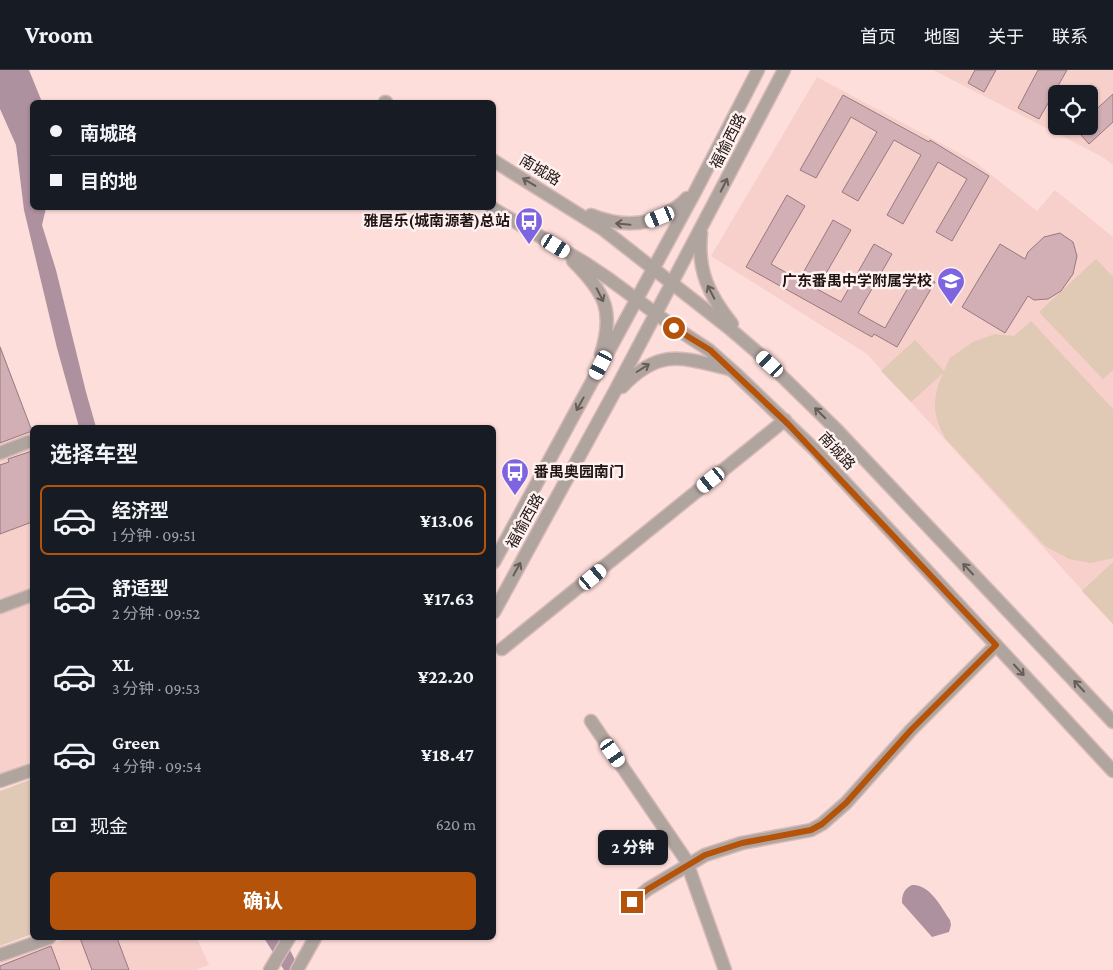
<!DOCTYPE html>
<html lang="zh">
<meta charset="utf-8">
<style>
body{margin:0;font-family:"Crimson Pro","Noto Sans SC",serif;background:#242831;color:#f1f3f6;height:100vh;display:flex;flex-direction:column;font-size:19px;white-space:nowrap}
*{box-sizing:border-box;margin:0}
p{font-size:16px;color:#9ea1a6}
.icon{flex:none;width:28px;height:28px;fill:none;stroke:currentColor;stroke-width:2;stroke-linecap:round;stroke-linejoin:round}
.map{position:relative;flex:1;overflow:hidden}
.side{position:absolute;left:30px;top:355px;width:466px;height:515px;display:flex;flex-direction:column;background:#171b24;border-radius:8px;box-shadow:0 1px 4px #0004}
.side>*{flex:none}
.banner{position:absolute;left:30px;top:30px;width:466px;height:110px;border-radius:8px;box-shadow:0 1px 4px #0004;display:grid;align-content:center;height:110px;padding:0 20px;background:#171b24}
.tools{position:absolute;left:1048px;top:15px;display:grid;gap:10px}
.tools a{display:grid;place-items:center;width:50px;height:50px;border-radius:8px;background:#171b24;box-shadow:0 1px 4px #0004;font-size:25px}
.end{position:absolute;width:22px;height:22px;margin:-11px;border:6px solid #b45309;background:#fff;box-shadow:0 0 0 2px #fff}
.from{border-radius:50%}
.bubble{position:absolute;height:35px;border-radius:8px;background:#171b24;box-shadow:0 1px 4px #0004;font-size:16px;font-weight:700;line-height:35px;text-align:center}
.car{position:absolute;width:15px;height:30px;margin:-15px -8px;border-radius:6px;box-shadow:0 0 4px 1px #0007;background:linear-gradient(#fff 24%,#345 0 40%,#fff 0 76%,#345 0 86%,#fff 0)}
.banner b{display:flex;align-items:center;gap:18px;height:48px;font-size:19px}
.banner b+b{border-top:1px solid #363941}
.banner i{width:12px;height:12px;background:#f1f3f6}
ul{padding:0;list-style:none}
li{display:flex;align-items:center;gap:15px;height:70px;margin:0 10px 8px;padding:0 10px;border:2px solid transparent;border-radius:8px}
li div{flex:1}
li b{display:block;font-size:19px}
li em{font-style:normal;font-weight:700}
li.selected{border-color:#b45309}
li>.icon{width:45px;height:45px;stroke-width:1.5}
h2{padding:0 20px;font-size:22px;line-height:60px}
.pay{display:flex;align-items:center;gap:12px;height:55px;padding:0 20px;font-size:19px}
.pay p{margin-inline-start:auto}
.primary-button{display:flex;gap:10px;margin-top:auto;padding:10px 20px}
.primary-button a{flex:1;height:58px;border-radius:8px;background:#b45309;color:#fff;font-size:20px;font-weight:700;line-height:58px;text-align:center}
header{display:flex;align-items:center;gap:30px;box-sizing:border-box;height:70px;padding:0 25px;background:#171b24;border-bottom:1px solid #363941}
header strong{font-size:24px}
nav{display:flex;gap:28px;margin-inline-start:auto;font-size:18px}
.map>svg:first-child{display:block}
</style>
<header>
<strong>Vroom</strong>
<nav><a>首页</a><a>地图</a><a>关于</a><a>联系</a></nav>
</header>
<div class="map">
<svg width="1113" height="900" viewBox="0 0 1113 900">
<rect width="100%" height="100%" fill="#fededb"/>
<g fill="#f7cfcb" fill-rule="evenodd">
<path d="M933 0H1113V95L1101 86ZM1056 24H1089V56H1056Z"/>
<polygon points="817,7 974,91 1037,141 1055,120 1113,167 1113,554 867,284 711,186"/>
<polygon points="0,274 32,363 32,694 0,705"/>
<polygon points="69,868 197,868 209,895 198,899 198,900 0,900 0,892"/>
</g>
<g fill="#e0c9b5">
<polygon points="1096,189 1113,207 1113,300 1103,309 1039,242"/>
<path d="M1031 251 1113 339V488L1091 493 1069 489 1045 476 945 368C932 344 932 328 943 303L911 332 881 301 915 270 944 301 950 288 973 272 995 264 1014 266Z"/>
<polygon points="1113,492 1113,554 1082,521"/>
<polygon points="32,709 32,864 0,876 0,721"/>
</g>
<g fill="#ae919f">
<polygon points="0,0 29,0 42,32 32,32 32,138 46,138 42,155 56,200 86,322 96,357 79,357 57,278 24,140 16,75 0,39"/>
<path d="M912 815C930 814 941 837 950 850L951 855 949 862 932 867 902 833C902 824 904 819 912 815Z"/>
<polygon points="264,868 284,868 300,900 284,900"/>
</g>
<g fill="#d2afb5" stroke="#967a7f">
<polygon points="975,0 996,0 984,22 968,13"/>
<polygon points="1038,0 1067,0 1039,49 1018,38"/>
<polygon points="1113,24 1113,52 1089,74 1073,56 1089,56 1089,46"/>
<polygon points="843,25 929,72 930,70 989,106 952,171 936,162 967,109 938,92 903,154 887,145 921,85 894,70 858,131 842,122 877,62 851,47 816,108 800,100"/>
<polygon points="787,125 805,136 771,194 799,210 833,150 851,160 817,219 841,232 874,174 892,184 858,243 885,258 917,202 935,212 897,277 874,264 872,267 746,197"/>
<polygon points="1060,163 1073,172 1077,186 1073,204 1061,221 1048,229 1034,230 1028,226 1005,263 962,237 1000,174 1025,189 1028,182 1044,167"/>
<polygon points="0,277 32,361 0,373"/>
<polygon points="32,381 32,452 0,464 0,395 9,392 8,389"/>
<polygon points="80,868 117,868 129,900 92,900"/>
<polygon points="51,876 60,900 0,900 0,896"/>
</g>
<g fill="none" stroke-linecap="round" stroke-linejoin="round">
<g stroke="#d6bab7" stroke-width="15">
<g id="minor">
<polyline points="385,32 386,32"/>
<polyline points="494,91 604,160 729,258 757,282 835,358 1113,652"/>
<polyline points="492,138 585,193 609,209 674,257 709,280 736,304 814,379 1113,701"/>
<path d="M591 145C616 155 641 158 665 144 673 140 681 135 687 128"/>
<path d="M701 163C697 201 709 225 732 254"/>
<path d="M573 191C604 222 615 240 601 284"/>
<path d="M622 317C659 278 681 287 729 299"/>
<polyline points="0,383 28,372"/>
<polyline points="494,492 695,122 758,0"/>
<polyline points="0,537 32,525"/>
<polyline points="494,542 615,321 784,0"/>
<polyline points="502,579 785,350"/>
<polyline points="591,651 686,790 725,900"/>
<polyline points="0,711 32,700"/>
<polyline points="632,832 648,819 705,785 742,773 811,760 822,754 846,733 911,660 996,575"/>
<polyline points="0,885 49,868"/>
<polyline points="270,900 289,868"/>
<polyline points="297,900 315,868"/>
</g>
</g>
<use href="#minor" stroke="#b0a49f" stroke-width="12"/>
</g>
<defs><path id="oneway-shaft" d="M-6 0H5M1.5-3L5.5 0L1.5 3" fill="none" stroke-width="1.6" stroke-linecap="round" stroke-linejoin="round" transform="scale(1.25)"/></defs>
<g stroke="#685c59">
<use href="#oneway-shaft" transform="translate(529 112) rotate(-149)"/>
<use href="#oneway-shaft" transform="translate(724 115) rotate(-63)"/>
<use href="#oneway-shaft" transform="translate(623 154) rotate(-175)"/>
<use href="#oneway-shaft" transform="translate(711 222) rotate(-117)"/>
<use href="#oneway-shaft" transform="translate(600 225) rotate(63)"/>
<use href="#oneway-shaft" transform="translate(643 298) rotate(-32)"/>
<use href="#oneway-shaft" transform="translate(580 334) rotate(119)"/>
<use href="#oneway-shaft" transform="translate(820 343) rotate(-135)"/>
<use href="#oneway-shaft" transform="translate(517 499) rotate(-61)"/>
<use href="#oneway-shaft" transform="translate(968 499) rotate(-133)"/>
<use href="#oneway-shaft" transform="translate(1019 600) rotate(47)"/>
<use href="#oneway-shaft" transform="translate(1079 616) rotate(-133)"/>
</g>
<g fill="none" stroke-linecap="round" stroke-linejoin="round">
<polyline stroke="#b45309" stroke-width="6" points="632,832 648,819 705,785 742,773 811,760 822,754 846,733 911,660 996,575 788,354 710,280 674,258"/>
</g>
<defs>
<g id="bus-pin" transform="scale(1.4375)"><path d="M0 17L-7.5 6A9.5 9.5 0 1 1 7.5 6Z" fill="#7f64e0" stroke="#fef1ef"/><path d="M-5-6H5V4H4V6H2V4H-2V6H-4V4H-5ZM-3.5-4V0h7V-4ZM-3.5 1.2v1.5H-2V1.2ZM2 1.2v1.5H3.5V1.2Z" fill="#fff"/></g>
<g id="school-pin" transform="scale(1.4375)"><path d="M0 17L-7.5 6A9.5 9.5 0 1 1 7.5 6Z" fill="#7f64e0" stroke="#fef1ef"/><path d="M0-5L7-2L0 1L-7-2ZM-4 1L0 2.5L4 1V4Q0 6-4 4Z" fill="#fff"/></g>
</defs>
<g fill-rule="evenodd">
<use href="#bus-pin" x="529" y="151"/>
<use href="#school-pin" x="951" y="211"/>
<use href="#bus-pin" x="515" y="402"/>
</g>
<g text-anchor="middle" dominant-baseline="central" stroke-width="5" stroke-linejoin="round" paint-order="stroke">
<g font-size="15" fill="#1f1413" stroke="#fef1ef">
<text transform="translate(728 71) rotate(-63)">福愉西路</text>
<text transform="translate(540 100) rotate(31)">南城路</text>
<text transform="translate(837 381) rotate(47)">南城路</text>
<text transform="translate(525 451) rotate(-61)">福愉西路</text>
</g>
<g font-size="15" font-weight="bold" fill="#1f1413" stroke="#fef1ef" text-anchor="end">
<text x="510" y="151">雅居乐(城南源著)总站</text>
<text x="932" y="211">广东番禺中学附属学校</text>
<text x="534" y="402" text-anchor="start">番禺奥园南门</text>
</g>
</g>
</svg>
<div class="tools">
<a><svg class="icon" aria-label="locate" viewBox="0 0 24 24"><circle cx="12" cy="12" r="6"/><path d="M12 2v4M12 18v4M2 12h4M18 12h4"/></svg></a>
</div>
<i class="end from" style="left:674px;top:258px"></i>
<i class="end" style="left:632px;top:832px"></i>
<div class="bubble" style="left:598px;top:760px;width:70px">2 分钟</div>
<i class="car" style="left:660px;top:147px;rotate:248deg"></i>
<i class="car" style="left:556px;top:176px;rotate:121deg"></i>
<i class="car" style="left:770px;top:294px;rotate:313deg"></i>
<i class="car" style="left:601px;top:295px;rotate:208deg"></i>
<i class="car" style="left:711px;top:410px;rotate:231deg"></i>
<i class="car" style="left:593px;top:507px;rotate:50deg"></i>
<i class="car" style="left:613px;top:683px;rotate:145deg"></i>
<div class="banner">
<b><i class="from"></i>南城路</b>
<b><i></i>目的地</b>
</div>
<section class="side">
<h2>选择车型</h2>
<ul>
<li class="selected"><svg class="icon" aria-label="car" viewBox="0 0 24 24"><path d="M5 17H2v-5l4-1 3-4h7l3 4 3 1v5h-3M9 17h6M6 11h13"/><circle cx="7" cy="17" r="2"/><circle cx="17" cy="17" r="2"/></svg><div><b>经济型</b><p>1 分钟 · 09:51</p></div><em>¥13.06</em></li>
<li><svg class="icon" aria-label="car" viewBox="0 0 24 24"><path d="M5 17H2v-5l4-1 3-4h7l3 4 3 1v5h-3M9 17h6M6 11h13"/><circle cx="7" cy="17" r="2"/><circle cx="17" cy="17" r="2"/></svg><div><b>舒适型</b><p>2 分钟 · 09:52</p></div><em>¥17.63</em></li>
<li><svg class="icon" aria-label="car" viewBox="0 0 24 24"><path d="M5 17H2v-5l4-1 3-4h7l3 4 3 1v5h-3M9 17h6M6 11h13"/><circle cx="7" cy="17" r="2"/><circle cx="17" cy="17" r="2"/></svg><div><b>XL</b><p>3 分钟 · 09:53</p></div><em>¥22.20</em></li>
<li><svg class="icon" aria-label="car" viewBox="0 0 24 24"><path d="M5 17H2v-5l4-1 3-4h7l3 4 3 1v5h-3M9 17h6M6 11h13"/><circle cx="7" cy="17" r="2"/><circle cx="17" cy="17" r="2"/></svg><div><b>Green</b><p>4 分钟 · 09:54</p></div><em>¥18.47</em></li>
</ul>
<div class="pay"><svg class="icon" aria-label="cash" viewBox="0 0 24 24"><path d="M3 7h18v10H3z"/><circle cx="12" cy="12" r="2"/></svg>现金<p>620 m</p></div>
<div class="primary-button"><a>确认</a></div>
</section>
</div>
